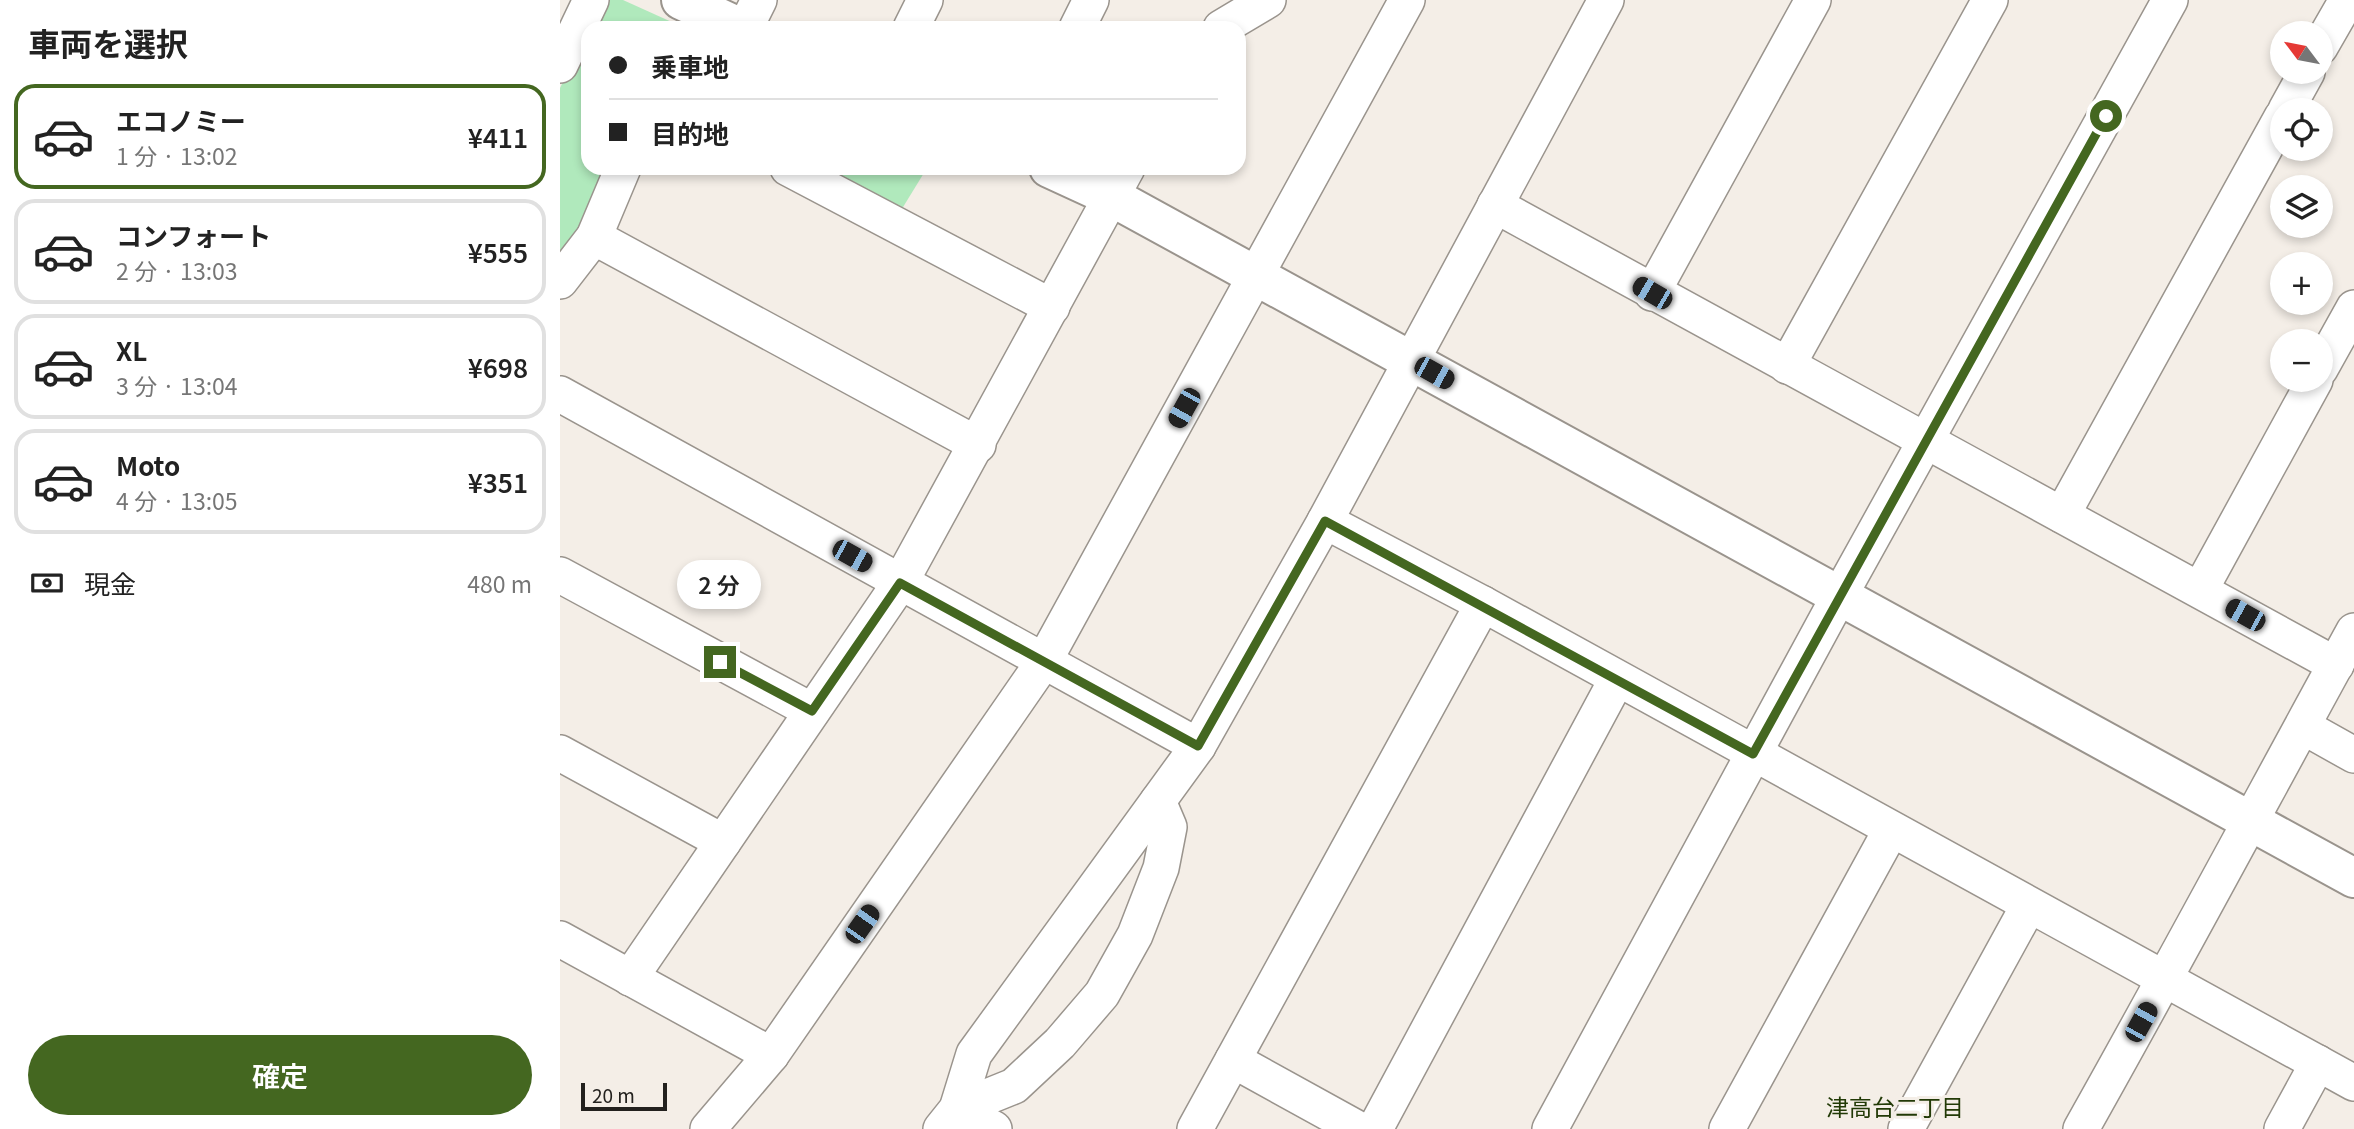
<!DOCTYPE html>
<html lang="ja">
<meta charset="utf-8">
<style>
body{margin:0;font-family:Georgia,"Noto Sans JP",serif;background:#f6f6f6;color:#222;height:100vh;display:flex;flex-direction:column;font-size:26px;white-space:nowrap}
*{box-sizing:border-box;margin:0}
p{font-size:23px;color:#767676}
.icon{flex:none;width:38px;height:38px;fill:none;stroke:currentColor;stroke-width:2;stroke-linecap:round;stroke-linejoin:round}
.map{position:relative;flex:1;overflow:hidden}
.side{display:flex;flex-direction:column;background:#fff;width:560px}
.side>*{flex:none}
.top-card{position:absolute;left:21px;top:21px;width:665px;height:154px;border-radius:21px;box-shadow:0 4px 10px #0003;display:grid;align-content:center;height:154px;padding:0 28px;background:#fff}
.needle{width:46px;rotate:302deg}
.buttons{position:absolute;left:1710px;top:21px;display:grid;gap:14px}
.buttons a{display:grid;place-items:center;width:63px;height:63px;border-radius:50%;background:#fff;box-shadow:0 4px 10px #0003;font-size:35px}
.scale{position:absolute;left:21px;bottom:18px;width:86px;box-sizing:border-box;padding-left:7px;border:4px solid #23211e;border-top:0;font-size:19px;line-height:24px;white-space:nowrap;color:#23211e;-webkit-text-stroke:5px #f4eee7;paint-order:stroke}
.end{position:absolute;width:32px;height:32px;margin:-16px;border:9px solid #446720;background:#fff;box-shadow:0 0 0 4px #fff}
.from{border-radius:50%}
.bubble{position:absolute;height:49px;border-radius:24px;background:#fff;box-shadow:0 4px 10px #0003;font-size:23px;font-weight:600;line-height:49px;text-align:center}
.car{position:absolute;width:21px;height:42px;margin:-21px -10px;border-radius:9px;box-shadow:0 0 5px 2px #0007;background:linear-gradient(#222 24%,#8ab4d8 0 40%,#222 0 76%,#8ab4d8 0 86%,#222 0)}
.top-card b{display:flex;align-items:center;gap:24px;height:66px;font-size:26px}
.top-card b+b{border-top:2px solid #e0e0e0}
.top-card i{width:18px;height:18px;background:#222}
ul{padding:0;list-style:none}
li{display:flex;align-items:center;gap:21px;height:105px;margin:0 14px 10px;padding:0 14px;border:4px solid #e0e0e0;border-radius:21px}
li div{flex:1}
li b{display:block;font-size:26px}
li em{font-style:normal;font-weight:600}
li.active{border-color:#446720}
li>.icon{width:63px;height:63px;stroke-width:1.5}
h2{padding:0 28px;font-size:32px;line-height:84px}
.pay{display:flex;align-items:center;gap:18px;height:77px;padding:0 28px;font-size:26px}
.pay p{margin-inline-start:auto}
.cta{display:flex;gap:14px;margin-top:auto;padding:14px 28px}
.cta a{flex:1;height:80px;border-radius:42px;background:#446720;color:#fff;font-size:28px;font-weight:600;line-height:80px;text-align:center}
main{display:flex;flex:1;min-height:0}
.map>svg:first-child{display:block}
</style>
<main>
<section class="side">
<h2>車両を選択</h2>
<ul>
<li class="active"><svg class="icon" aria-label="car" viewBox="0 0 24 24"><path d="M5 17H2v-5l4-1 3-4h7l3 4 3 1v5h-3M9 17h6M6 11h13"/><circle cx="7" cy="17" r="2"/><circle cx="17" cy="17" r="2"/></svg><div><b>エコノミー</b><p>1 分 · 13:02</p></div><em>¥411</em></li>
<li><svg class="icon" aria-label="car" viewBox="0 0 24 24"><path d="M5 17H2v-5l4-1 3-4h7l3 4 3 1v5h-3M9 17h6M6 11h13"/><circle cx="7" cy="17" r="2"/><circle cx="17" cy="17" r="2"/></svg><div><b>コンフォート</b><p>2 分 · 13:03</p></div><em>¥555</em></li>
<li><svg class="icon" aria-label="car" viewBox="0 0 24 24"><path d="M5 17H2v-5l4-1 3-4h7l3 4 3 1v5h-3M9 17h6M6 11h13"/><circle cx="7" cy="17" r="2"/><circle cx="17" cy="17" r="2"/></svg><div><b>XL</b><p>3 分 · 13:04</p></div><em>¥698</em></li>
<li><svg class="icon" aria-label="car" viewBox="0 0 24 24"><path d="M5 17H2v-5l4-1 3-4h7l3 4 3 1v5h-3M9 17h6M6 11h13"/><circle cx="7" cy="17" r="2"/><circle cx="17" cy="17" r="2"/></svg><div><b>Moto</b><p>4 分 · 13:05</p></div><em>¥351</em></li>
</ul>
<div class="pay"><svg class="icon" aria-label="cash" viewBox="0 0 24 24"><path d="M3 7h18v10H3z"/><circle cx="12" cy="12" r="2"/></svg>現金<p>480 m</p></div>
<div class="cta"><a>確定</a></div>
</section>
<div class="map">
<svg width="1794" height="1129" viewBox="0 0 1794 1129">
<rect width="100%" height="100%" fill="#f4eee7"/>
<g fill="#b0e9bc">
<polygon points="50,0 63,0 125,28 30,28 43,3"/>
<polygon points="28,31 28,168 53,168 0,267 0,88"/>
<polygon points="255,168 367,168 340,212"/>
</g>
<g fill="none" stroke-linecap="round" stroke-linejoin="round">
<g stroke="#9a948d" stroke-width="38">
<g id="street">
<polyline points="185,28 199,0"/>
<polyline points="351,28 365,0"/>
<polyline points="517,28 531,0"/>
<polyline points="661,28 708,0"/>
<polyline points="1760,47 1787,0"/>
<polyline points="0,65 31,0"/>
<polyline points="1726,110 1747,72"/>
<polyline points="228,168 492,307"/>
<polyline points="935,205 1776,665"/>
<polyline points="34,237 418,445"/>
<polyline points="0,281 34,237 63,168"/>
<polyline points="1092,293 1253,0"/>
<polyline points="1227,366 1430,0"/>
<polyline points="1760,369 1794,308"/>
<polyline points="0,394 638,746"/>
<polyline points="1502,515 1722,117"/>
<polyline points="765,521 923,604 1794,1083"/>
<polyline points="0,575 252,711"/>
<polyline points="1640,590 1755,380"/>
<polyline points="1744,727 1794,755"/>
<polyline points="0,753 163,842"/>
<polyline points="0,939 211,1055 148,1129"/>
<polyline points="70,978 340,583 567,168"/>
<polyline points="211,1055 484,661 847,0"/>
<polyline points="673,1060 798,1129"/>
<polyline points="397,1109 454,1086 500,1043 542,994 575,935 601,868 609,827 598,801"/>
<polyline points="397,1109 434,1129"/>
<polyline points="381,1129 397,1109 414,1054 638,746 765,521 1046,0"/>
<polyline points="635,1129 923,604"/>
<polyline points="815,1129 1057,679"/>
<polyline points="990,1129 1270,613 1610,0"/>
<polyline points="1167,1129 1331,830"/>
<polyline points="1346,1129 1469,905"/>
<path d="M1521 1129C1614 964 1703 797 1794 631"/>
<polyline points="1722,1129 1758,1063"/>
</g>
</g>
<g stroke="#9a948d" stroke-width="42">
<g id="secondary">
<polyline points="121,0 181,28"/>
<polyline points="489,168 552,197 1794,878"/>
</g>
</g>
<use href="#street" stroke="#fff" stroke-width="35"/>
<use href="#secondary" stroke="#fff" stroke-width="38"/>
</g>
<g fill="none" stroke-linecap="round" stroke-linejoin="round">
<polyline stroke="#446720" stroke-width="9" points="160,662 252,711 340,583 638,746 765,521 1193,754 1546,116"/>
</g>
<g text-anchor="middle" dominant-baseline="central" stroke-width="6" stroke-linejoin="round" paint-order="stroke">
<g font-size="23" fill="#223a07" stroke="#f4eee7">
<text x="1335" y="1106">津高台二丁目</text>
</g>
</g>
</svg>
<div class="buttons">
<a><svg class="needle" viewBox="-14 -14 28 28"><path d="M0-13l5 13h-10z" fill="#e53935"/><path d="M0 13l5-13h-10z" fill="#767676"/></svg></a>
<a><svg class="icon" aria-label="locate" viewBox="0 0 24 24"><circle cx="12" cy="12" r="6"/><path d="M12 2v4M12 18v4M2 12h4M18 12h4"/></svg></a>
<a><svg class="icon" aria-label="layers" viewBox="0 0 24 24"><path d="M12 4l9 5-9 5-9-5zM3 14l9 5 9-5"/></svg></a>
<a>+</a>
<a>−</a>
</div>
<div class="scale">20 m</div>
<i class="end from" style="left:1546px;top:116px"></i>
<i class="end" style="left:160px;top:662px"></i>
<div class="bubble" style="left:117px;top:560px;width:84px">2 分</div>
<i class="car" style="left:1092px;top:293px;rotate:300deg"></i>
<i class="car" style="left:874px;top:373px;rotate:119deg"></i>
<i class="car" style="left:624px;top:408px;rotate:209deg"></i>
<i class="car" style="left:292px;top:556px;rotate:119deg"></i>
<i class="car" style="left:1685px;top:615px;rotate:299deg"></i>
<i class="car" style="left:302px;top:924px;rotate:35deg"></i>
<i class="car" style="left:1581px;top:1022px;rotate:29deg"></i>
<div class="top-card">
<b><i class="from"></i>乗車地</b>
<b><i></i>目的地</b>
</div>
</div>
</main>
